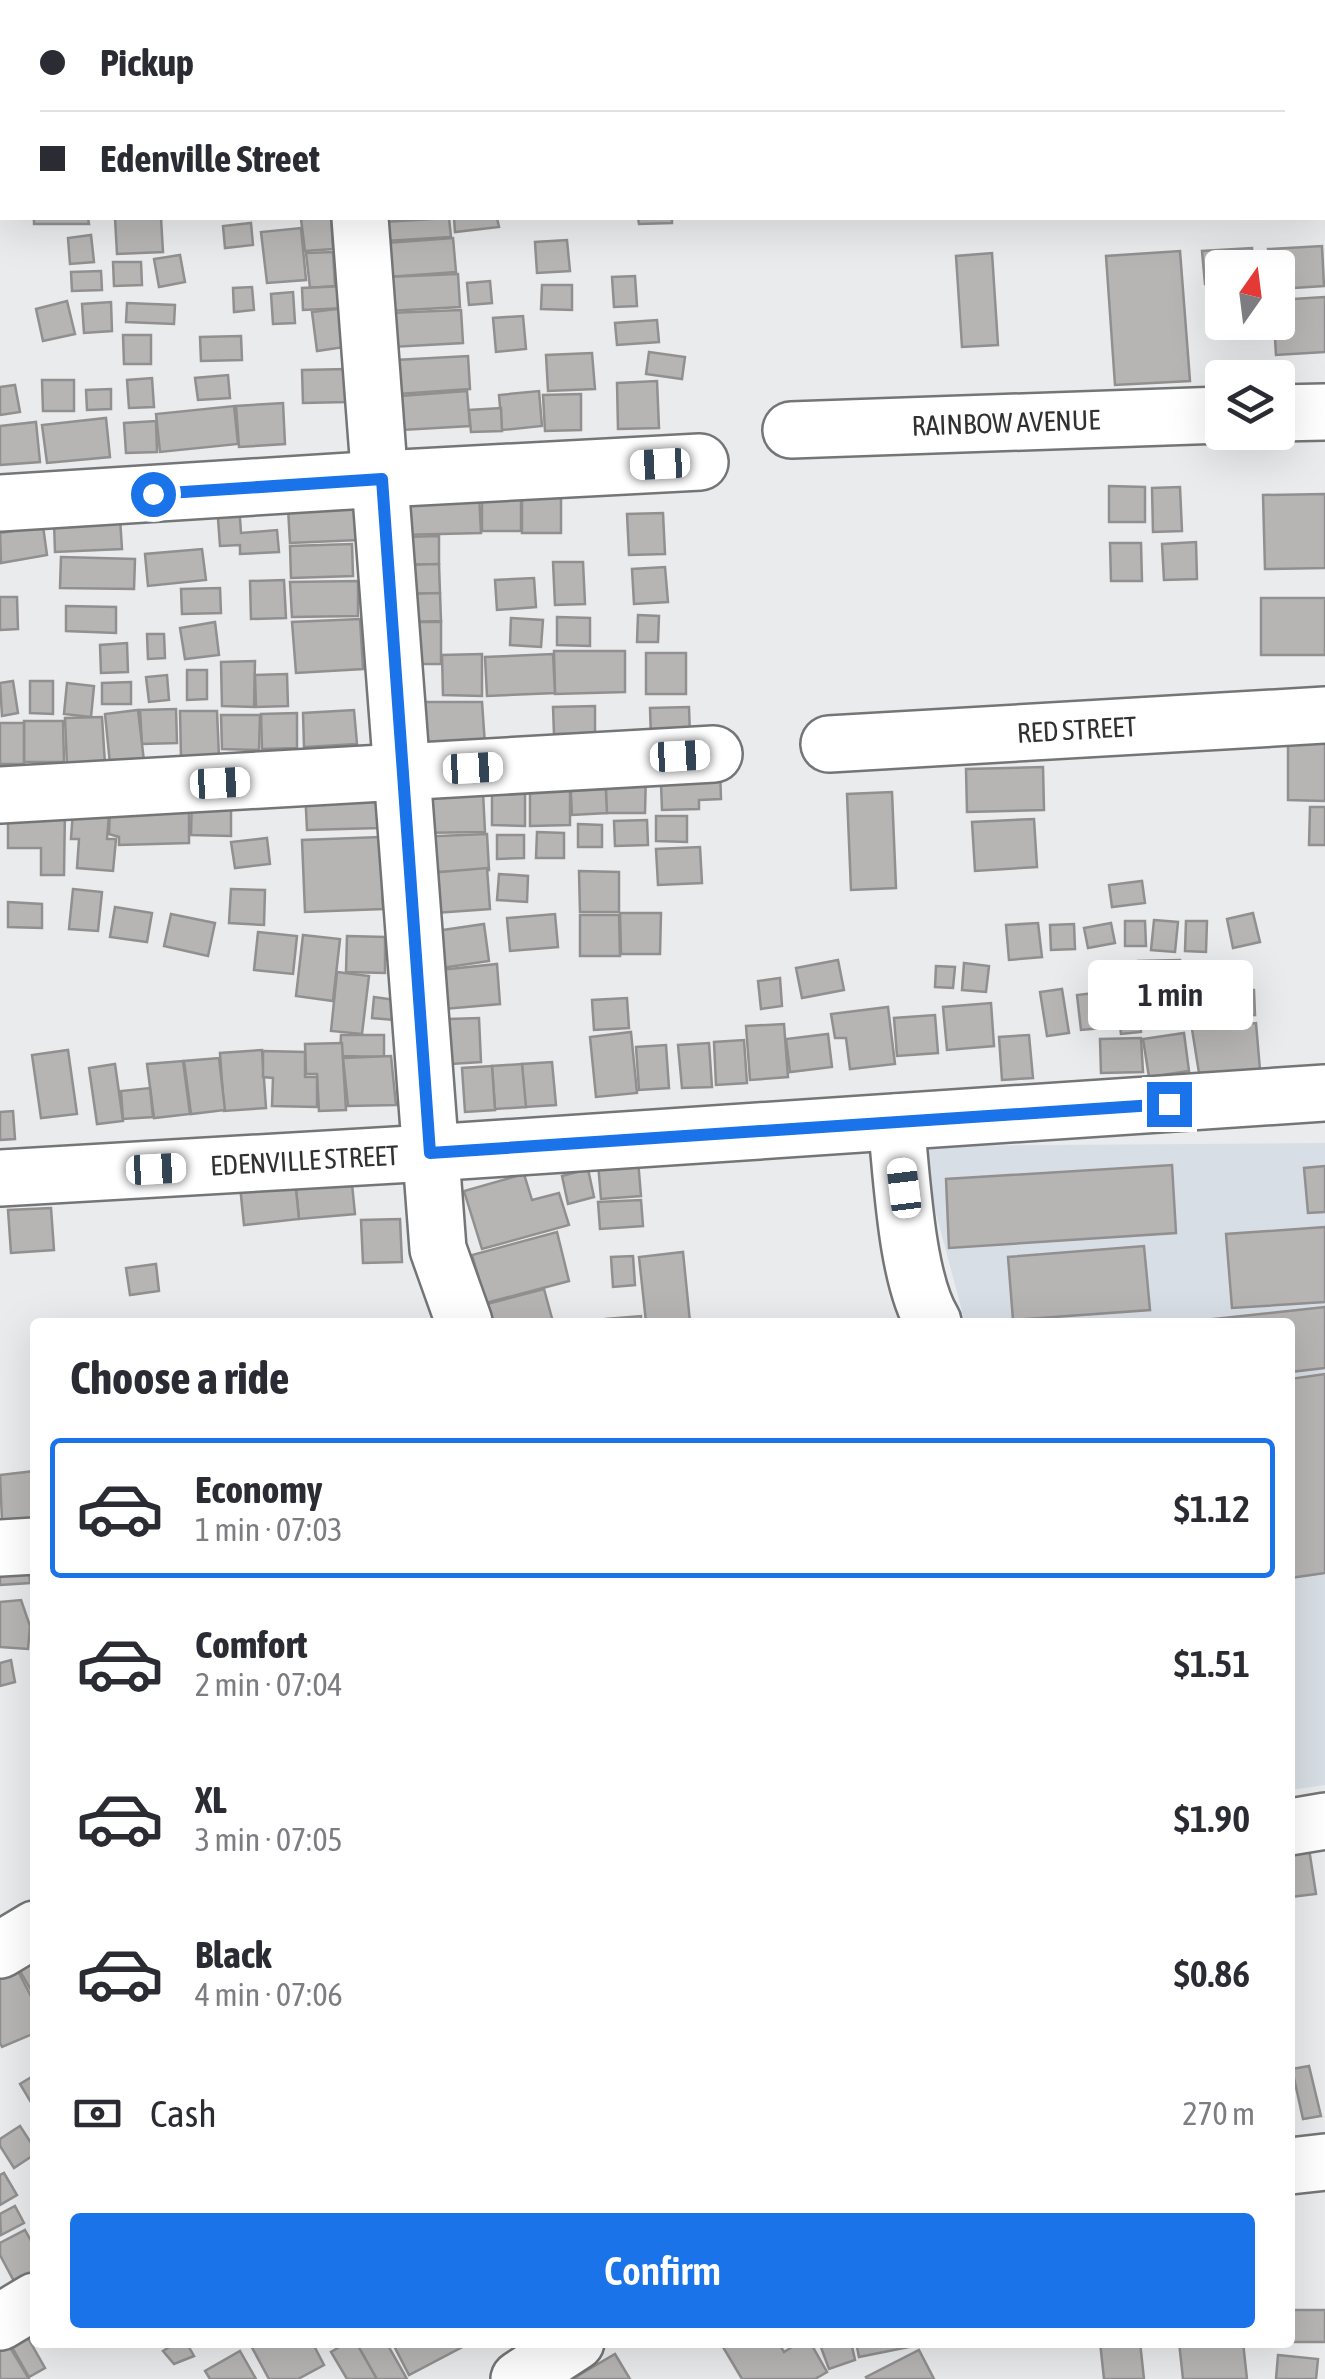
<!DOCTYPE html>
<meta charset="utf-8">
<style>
body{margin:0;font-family:"Asap Condensed",sans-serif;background:#f7f7f7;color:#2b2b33;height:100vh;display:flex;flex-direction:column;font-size:38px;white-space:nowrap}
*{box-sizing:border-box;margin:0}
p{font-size:32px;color:#7c7c81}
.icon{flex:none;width:55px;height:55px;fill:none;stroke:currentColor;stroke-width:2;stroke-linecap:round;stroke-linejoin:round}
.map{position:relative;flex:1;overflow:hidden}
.details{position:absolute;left:30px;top:1318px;width:1265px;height:1030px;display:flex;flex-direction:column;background:#fff;border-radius:10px;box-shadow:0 10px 40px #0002}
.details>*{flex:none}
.banner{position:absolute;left:0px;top:0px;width:1325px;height:220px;box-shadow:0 10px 40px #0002;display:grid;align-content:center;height:220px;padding:0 40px;background:#fff}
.needle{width:65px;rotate:14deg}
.fabs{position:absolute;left:1205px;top:250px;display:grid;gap:20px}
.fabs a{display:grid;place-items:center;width:90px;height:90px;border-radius:10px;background:#fff;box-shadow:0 10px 40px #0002;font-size:50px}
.end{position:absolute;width:45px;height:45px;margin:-22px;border:12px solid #1a73e8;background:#fff;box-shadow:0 0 0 5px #fff}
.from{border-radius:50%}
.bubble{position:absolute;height:70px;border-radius:10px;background:#fff;box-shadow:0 10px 40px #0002;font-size:32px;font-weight:600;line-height:70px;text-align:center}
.car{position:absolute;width:30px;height:60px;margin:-30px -15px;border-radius:12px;box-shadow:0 0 8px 2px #0007;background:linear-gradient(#fff 24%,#345 0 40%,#fff 0 76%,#345 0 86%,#fff 0)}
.banner b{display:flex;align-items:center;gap:35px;height:95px;font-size:38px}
.banner b+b{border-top:2px solid #e1e1e2}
.banner i{width:25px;height:25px;background:#2b2b33}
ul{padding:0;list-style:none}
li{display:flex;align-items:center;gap:30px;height:140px;margin:0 20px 15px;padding:0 20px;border:5px solid transparent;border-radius:10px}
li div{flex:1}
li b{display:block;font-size:38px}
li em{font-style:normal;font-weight:600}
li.active{border-color:#1a73e8}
li>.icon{width:90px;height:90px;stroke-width:1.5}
h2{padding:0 40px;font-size:45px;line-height:120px}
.pay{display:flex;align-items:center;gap:25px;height:110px;padding:0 40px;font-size:38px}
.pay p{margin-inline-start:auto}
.action{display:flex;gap:20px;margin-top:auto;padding:20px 40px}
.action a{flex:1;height:115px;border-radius:10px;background:#1a73e8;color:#fff;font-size:40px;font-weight:600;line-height:115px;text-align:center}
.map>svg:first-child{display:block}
</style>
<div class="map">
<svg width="1325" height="2379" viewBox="0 0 1325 2379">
<rect width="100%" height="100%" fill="#e9ebec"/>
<polygon fill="#d8dee5" points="1325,1143 1325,1785 1290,1790 1290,1322 965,1322 918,1146"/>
<g fill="#b7b5b4" stroke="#918f8f" stroke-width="2.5">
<rect x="510" y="0" width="64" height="2"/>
<polygon points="34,218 88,218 89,224 34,224"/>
<polygon points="115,218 161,218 163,252 117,254"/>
<polygon points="331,218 333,249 305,251 301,219"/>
<polygon points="449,218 451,237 385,241 383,222"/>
<polygon points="454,218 497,218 499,227 455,232"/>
<polygon points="638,218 672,218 672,223 639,224"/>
<polygon points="251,223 253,245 225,248 223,226"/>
<polygon points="301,228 306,280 267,283 261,232"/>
<polygon points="91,235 94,262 70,264 68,238"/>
<polygon points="453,238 456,272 388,277 386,243"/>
<polygon points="567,240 570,271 537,273 535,242"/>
<polygon points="1322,246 1324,286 1278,289 1278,268 1270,268 1268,249"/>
<polygon points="1252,248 1253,268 1222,268 1222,283 1205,284 1202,251"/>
<polygon points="1180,251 1190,381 1115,385 1106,256"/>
<polygon points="333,252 335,286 310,288 306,253"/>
<polygon points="992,253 998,345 962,347 956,256"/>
<polygon points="180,255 185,282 159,287 154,259"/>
<polygon points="113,262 141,262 142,285 114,286"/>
<polygon points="101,271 102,290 72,291 71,272"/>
<polygon points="458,274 460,307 388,311 386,277"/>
<polygon points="635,276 637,306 614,307 612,277"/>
<polygon points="490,281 492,303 469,305 467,283"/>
<polygon points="542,285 572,285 572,310 541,309"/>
<polygon points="346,286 347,308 303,310 302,288"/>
<polygon points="252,287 254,310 234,312 233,288"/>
<polygon points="293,292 295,323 273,324 271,294"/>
<polygon points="1325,297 1325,352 1276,355 1274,322 1278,322 1278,300"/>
<polygon points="67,301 75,334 43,341 36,309"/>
<polygon points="111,302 112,331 84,333 82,304"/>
<polygon points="127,303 175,305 174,324 126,322"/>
<polygon points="345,308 351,346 317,351 312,312"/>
<polygon points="461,310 463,343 391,347 388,313"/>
<polygon points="523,316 526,349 496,352 493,318"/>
<polygon points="657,320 659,342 617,345 615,323"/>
<polygon points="123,335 151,335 151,364 124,364"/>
<polygon points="241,336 242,360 201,361 200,337"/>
<polygon points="649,352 685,357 682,379 646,374"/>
<polygon points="592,353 595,389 548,391 546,355"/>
<polygon points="468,356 470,389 398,394 396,360"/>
<polygon points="346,369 347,402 303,403 302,370"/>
<polygon points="228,375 230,398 198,400 195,378"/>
<polygon points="152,378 154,407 129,408 127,380"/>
<polygon points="42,380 74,380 74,411 43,411"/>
<polygon points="657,381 659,428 618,429 617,383"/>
<polygon points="15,385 20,412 0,415 0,387"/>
<polygon points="111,389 111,409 87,410 86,390"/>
<polygon points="467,391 470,426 402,430 400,396"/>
<polygon points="539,391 542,426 502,430 499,395"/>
<polygon points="581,394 581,430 545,431 543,395"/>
<polygon points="283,403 285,444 239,447 236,406"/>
<polygon points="234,406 238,444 160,452 156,414"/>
<polygon points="501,408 502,431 471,432 469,410"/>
<polygon points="106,418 110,457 47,463 42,425"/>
<polygon points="156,421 157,452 126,453 124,423"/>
<polygon points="36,422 40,462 0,465 0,426"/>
<polygon points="1109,486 1145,487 1145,522 1109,522"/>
<polygon points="1180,487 1182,531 1153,532 1152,488"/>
<polygon points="482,489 521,490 521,531 482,531"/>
<rect x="522" y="492" width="39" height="41"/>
<polygon points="399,494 479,494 481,533 399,535"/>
<polygon points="1325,494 1325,568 1265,569 1263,495"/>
<polygon points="239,504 241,533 277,530 279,552 240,554 240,545 220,546 217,505"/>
<polygon points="358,506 359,540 290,543 288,508"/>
<polygon points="663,513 665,554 629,555 627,514"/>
<polygon points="120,518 122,549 55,552 54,522"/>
<polygon points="43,526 47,555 1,563 0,533"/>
<polygon points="439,536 439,564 404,565 403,537"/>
<polygon points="1196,542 1197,579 1164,580 1162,544"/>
<polygon points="1110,543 1141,543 1142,581 1111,581"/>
<polygon points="352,544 353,576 291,578 290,546"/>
<polygon points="202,549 206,580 148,586 145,554"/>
<polygon points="61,557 135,559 134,589 60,588"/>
<polygon points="553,562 583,562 585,604 555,605"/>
<polygon points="439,564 440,593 405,594 404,565"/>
<polygon points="665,567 668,602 634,604 632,569"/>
<polygon points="534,578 536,607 497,610 495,580"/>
<polygon points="284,580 286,618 251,619 250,581"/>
<polygon points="358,581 358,616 292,617 290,582"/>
<polygon points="220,588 221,613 182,614 181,589"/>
<polygon points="440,593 441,621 406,622 405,594"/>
<polygon points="0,597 17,597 18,629 0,630"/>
<rect x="1261" y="598" width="64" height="57"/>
<polygon points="66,606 116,607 116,633 66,631"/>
<polygon points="638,615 659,616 658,642 637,642"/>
<polygon points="557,617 590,618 590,646 557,645"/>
<polygon points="511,618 543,620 541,647 510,645"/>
<polygon points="360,619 363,669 296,673 292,622"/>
<polygon points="215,622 219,655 185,659 180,628"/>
<polygon points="405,622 441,622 441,664 406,664"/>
<polygon points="147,634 164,634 165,658 148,659"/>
<polygon points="127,643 128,672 101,673 100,645"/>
<polygon points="554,651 625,651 625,692 555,694"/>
<rect x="646" y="653" width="40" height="41"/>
<polygon points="482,654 482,696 443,695 442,655"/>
<polygon points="553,654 555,693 487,696 485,657"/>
<polygon points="255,661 254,707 222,706 221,662"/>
<polygon points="187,670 207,670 207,699 187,700"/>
<polygon points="287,674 288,706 256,707 255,675"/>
<polygon points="167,675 169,700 149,702 146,677"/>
<polygon points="13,681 18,713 2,716 0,683"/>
<polygon points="30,681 53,681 53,714 30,713"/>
<polygon points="131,682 131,704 102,704 102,683"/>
<polygon points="67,683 94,686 91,717 64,714"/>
<polygon points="416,702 482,702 485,745 416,742"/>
<polygon points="595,706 595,734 554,734 553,707"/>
<polygon points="689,707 690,737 651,738 650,708"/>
<polygon points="176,709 177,743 142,744 140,710"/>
<polygon points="138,710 144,761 110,764 105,714"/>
<polygon points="354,710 357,744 304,747 303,713"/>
<polygon points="180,711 217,711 219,757 181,757"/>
<polygon points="297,713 297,748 262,749 261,714"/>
<polygon points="221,715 260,715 259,750 222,749"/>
<polygon points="102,717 105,764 67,766 65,718"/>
<polygon points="24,721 63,721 64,762 24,762"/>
<rect x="0" y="723" width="24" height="41"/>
<polygon points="1288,739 1325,739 1325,801 1288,800"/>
<polygon points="1043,767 1044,810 967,812 966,769"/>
<polygon points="720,769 721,799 699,800 699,809 662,810 661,784"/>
<polygon points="606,771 646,772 645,813 606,813"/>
<polygon points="605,773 607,813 572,815 570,775"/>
<polygon points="530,784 570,785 570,825 530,826"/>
<polygon points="377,788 379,828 307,830 305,790"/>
<polygon points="492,789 525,789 525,826 492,825"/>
<polygon points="483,792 485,832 415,833 415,794"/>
<polygon points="892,792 896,888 851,890 847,794"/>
<polygon points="192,794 231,794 231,836 191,835"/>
<polygon points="189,806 189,843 119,845 119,837 109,834 110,807"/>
<polygon points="1310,807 1325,807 1325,845 1309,845"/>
<polygon points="8,808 65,809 64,875 41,875 41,848 8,848"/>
<polygon points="73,811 109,814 107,839 116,839 113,871 77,868 79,839 71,839"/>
<polygon points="656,816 687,816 687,842 656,841"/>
<polygon points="1034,819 1037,867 975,871 972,822"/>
<polygon points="647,820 648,845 615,846 614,821"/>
<polygon points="578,824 602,825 602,847 578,847"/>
<polygon points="537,832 564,833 564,858 536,858"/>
<polygon points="487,834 489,870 417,873 415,837"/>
<polygon points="497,835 524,835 524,858 497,859"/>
<polygon points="380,837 383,909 305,912 302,840"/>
<polygon points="267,838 270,864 235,868 231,842"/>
<polygon points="700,847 702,883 658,885 656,849"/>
<polygon points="487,868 490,909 421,914 417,874"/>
<polygon points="579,871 619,872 619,912 580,912"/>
<polygon points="499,874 528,876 527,902 497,900"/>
<polygon points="1142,881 1145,903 1112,907 1109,885"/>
<polygon points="73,889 102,892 98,931 69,929"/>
<polygon points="231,889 265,890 264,925 229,923"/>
<polygon points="8,902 42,904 42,928 8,927"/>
<polygon points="115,907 152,913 147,942 110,937"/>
<polygon points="620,913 661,913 660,954 621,954"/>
<polygon points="1253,913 1260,942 1233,948 1227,919"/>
<polygon points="171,914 215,923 208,956 164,946"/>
<polygon points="555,914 558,947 510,951 507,918"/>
<polygon points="580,915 619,915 620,956 580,956"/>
<polygon points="1154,920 1178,922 1175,952 1151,950"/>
<polygon points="1125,921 1145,921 1146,946 1125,946"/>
<polygon points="1186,921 1207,921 1206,952 1185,951"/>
<polygon points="1038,923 1042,957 1009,960 1006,925"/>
<polygon points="1111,923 1115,943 1088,948 1084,928"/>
<polygon points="484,924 489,961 428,970 422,933"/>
<polygon points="1074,924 1075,949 1051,950 1050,925"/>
<polygon points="258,932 297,936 293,974 254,970"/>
<polygon points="303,935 340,939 333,1001 296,996"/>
<polygon points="347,936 385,937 385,973 346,972"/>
<polygon points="838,960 844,990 802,998 796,968"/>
<polygon points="1180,960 1181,1002 1139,1002 1138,961"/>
<polygon points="964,963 989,966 986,992 962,990"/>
<polygon points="497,964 500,1004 433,1010 430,971"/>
<polygon points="936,966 955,967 953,988 935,987"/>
<polygon points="337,972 369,976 362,1034 331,1031"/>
<polygon points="780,978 782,1006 761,1009 758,981"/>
<polygon points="1062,989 1069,1033 1047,1036 1040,992"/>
<polygon points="1254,990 1255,1015 1206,1017 1205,992"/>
<polygon points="1111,991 1114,1027 1081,1030 1077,995"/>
<polygon points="374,997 396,1000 394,1020 372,1018"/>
<polygon points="627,998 629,1028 594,1030 592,1000"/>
<polygon points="991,1003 994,1046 947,1050 943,1007"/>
<polygon points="888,1007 895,1064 850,1069 846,1038 835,1038 831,1014"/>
<polygon points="1139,1009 1141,1032 1121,1034 1118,1011"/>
<polygon points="935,1015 938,1053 897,1056 894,1018"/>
<polygon points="479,1018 481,1062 451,1064 449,1019"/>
<polygon points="1256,1023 1260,1070 1199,1073 1192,1029"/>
<polygon points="784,1024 788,1077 750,1080 746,1026"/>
<polygon points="631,1032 637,1093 596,1097 590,1037"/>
<polygon points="1184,1033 1189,1071 1149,1077 1143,1039"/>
<polygon points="828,1034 832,1067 790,1072 786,1039"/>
<polygon points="341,1035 384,1035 384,1057 340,1056"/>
<polygon points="1029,1035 1033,1078 1002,1080 999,1037"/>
<polygon points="1141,1038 1143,1072 1101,1073 1100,1039"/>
<polygon points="744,1040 747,1083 716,1085 714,1042"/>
<polygon points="342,1043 346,1110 319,1111 317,1074 306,1074 305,1044"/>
<polygon points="709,1043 712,1087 682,1088 678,1045"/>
<polygon points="666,1045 669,1088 639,1090 636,1047"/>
<polygon points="68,1050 77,1114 41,1118 32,1055"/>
<polygon points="262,1050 266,1108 224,1111 220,1053"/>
<polygon points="263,1051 305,1052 305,1077 317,1077 317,1107 272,1106 273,1078 263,1077"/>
<polygon points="391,1056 396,1105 348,1106 343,1058"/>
<polygon points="219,1058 225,1110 191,1114 184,1061"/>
<polygon points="183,1061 190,1114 154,1118 147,1064"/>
<polygon points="552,1062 556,1105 525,1107 522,1064"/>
<polygon points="115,1064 123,1121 97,1124 89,1068"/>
<polygon points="522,1064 526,1107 495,1109 492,1066"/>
<polygon points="492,1066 495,1110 465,1112 462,1068"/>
<polygon points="150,1088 153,1117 123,1119 121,1091"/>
<polygon points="13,1111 15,1139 0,1140 0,1112"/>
<polygon points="638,1160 641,1196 601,1199 598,1163"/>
<polygon points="350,1164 355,1214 299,1219 294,1170"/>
<polygon points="1172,1165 1176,1233 949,1248 946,1179"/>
<polygon points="1325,1166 1325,1212 1308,1213 1304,1168"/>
<polygon points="588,1169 594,1197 568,1204 562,1176"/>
<polygon points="294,1170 299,1219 244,1225 239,1176"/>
<polygon points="524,1174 532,1200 559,1193 569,1225 482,1249 464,1191"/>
<polygon points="641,1200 643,1226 600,1229 598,1202"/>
<polygon points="51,1208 54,1250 11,1253 8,1210"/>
<polygon points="400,1219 402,1262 363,1263 361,1220"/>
<polygon points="1325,1227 1325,1302 1232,1308 1226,1234"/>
<polygon points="557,1232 569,1281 486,1303 472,1255"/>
<polygon points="1144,1246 1150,1310 1013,1320 1008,1257"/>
<polygon points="683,1252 690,1322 646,1322 639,1257"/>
<polygon points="633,1256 635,1285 613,1287 611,1257"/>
<polygon points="156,1264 159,1291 130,1295 126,1268"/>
<polygon points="544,1289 553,1322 492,1322 487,1304"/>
<polygon points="1325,1307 1325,1368 1290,1372 1290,1322 1186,1322"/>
<polygon points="641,1316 641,1322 606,1322 606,1319"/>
<polygon points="1325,1374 1325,1573 1290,1578 1290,1379"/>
<polygon points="35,1471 35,1517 2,1521 0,1475"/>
<polygon points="27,1545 30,1583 0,1585 0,1546"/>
<polygon points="21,1600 30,1626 28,1649 0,1647 0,1602"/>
<polygon points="11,1660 15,1682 0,1686 0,1663"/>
<polygon points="1307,1836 1316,1894 1290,1897 1290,1839"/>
<polygon points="35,1941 35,1997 7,1949"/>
<polygon points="6,1948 35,2004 35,2033 2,2047 0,2043 0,1953"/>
<polygon points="1309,2066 1321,2116 1303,2119 1292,2069"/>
<polygon points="35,2075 35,2109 20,2084"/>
<polygon points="20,2126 35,2149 35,2154 14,2168 0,2146 0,2139"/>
<polygon points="4,2173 17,2195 0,2205 0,2175"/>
<polygon points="15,2206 24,2223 1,2235 0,2214"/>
<polygon points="25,2230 35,2248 35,2274 16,2285 0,2255 0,2243"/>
<rect x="1290" y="2310" width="35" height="32"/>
<polygon points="24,2331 45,2368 29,2377 8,2340"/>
<polygon points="5,2339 29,2379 0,2379 0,2342"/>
<polygon points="177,2342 186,2342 194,2356 174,2364 163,2351"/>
<polygon points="249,2342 312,2342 324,2365 298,2379 269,2379"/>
<polygon points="348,2342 356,2342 377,2379 347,2379 331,2352"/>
<polygon points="356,2342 386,2342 407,2379 377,2379"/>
<polygon points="392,2342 470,2342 470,2343 409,2375"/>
<polygon points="720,2342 778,2342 784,2352 800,2342 810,2342 827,2372 815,2379 742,2379"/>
<polygon points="819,2342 851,2342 855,2360 829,2369"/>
<polygon points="856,2342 914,2342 914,2346 859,2357"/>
<polygon points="1100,2342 1140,2342 1144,2379 1104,2379"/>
<polygon points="1179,2342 1243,2342 1247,2379 1183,2379"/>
<polygon points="919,2350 934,2379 867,2379 866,2377"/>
<polygon points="240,2351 256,2379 210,2379 205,2371"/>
<polygon points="615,2354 630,2379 575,2379 574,2378"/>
<polygon points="1278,2355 1318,2359 1316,2379 1276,2379"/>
</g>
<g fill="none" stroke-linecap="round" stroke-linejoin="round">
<g stroke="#747576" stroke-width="60">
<g id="minor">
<polyline points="343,0 343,2"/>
<polyline points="1322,85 1325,85"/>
<polyline points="0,133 2,133"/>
<polyline points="360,218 438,1249 464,1322"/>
<polyline points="1278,413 1325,412"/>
<path id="s1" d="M791 430 1222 415"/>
<polyline points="0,503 382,479 700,462"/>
<path id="s2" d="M829 744 1325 715"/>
<polyline points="0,795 714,754"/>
<path d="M896 1122C902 1176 906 1278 933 1322"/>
<path id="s3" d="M0 1178 429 1153 1325 1093"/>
<polyline points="0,1548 35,1546"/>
<polyline points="1290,1827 1325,1821"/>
<polyline points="0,1950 35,1929"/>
<polyline points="1290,2166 1325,2162"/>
<polyline points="0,2322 35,2301"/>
<polyline points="519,2379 576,2342"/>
</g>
</g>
<use href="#minor" stroke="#fff" stroke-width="55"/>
</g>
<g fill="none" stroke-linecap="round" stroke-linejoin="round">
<polyline stroke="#1a73e8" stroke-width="12" points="153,494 382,479 430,1153 1169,1104"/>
</g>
<g text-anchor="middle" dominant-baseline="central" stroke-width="8" stroke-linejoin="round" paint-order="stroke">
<g font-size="28" fill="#313132" stroke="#fff">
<text stroke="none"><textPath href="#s1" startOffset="215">RAINBOW AVENUE</textPath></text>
<text stroke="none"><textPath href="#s2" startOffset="248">RED STREET</textPath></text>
<text stroke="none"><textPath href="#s3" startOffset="305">EDENVILLE STREET</textPath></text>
</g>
</g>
</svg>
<div class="fabs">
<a><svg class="needle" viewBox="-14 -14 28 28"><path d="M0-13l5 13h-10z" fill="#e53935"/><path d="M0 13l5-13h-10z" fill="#7c7c81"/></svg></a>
<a><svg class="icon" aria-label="layers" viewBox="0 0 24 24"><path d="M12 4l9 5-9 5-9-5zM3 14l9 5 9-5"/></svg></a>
</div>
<i class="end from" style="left:153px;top:494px"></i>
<i class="end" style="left:1169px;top:1104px"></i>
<div class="bubble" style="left:1088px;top:960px;width:165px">1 min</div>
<i class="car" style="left:660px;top:464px;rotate:267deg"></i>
<i class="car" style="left:680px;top:756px;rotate:87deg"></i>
<i class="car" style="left:473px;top:768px;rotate:87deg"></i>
<i class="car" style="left:220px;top:783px;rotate:87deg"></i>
<i class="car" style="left:156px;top:1169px;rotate:87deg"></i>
<i class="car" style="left:904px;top:1188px;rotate:353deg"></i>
<div class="banner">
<b><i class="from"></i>Pickup</b>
<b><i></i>Edenville Street</b>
</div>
<section class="details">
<h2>Choose a ride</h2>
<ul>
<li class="active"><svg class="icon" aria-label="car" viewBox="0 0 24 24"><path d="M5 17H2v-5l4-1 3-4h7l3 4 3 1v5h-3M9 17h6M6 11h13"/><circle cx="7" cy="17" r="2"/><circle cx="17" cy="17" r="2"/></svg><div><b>Economy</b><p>1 min · 07:03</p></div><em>$1.12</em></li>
<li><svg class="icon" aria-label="car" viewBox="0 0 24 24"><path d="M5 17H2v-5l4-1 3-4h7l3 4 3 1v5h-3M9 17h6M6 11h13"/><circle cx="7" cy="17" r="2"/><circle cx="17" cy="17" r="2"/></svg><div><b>Comfort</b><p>2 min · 07:04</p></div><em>$1.51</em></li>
<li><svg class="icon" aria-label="car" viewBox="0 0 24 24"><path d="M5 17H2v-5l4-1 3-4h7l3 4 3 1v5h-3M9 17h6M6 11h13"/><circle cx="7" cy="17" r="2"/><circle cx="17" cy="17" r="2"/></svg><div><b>XL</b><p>3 min · 07:05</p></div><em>$1.90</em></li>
<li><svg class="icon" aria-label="car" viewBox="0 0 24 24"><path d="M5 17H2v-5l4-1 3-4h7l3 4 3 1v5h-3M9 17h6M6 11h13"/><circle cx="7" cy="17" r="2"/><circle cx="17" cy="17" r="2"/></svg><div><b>Black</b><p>4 min · 07:06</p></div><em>$0.86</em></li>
</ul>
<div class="pay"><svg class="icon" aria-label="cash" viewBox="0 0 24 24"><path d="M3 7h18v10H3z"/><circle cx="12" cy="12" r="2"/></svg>Cash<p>270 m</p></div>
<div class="action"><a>Confirm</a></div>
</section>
</div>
